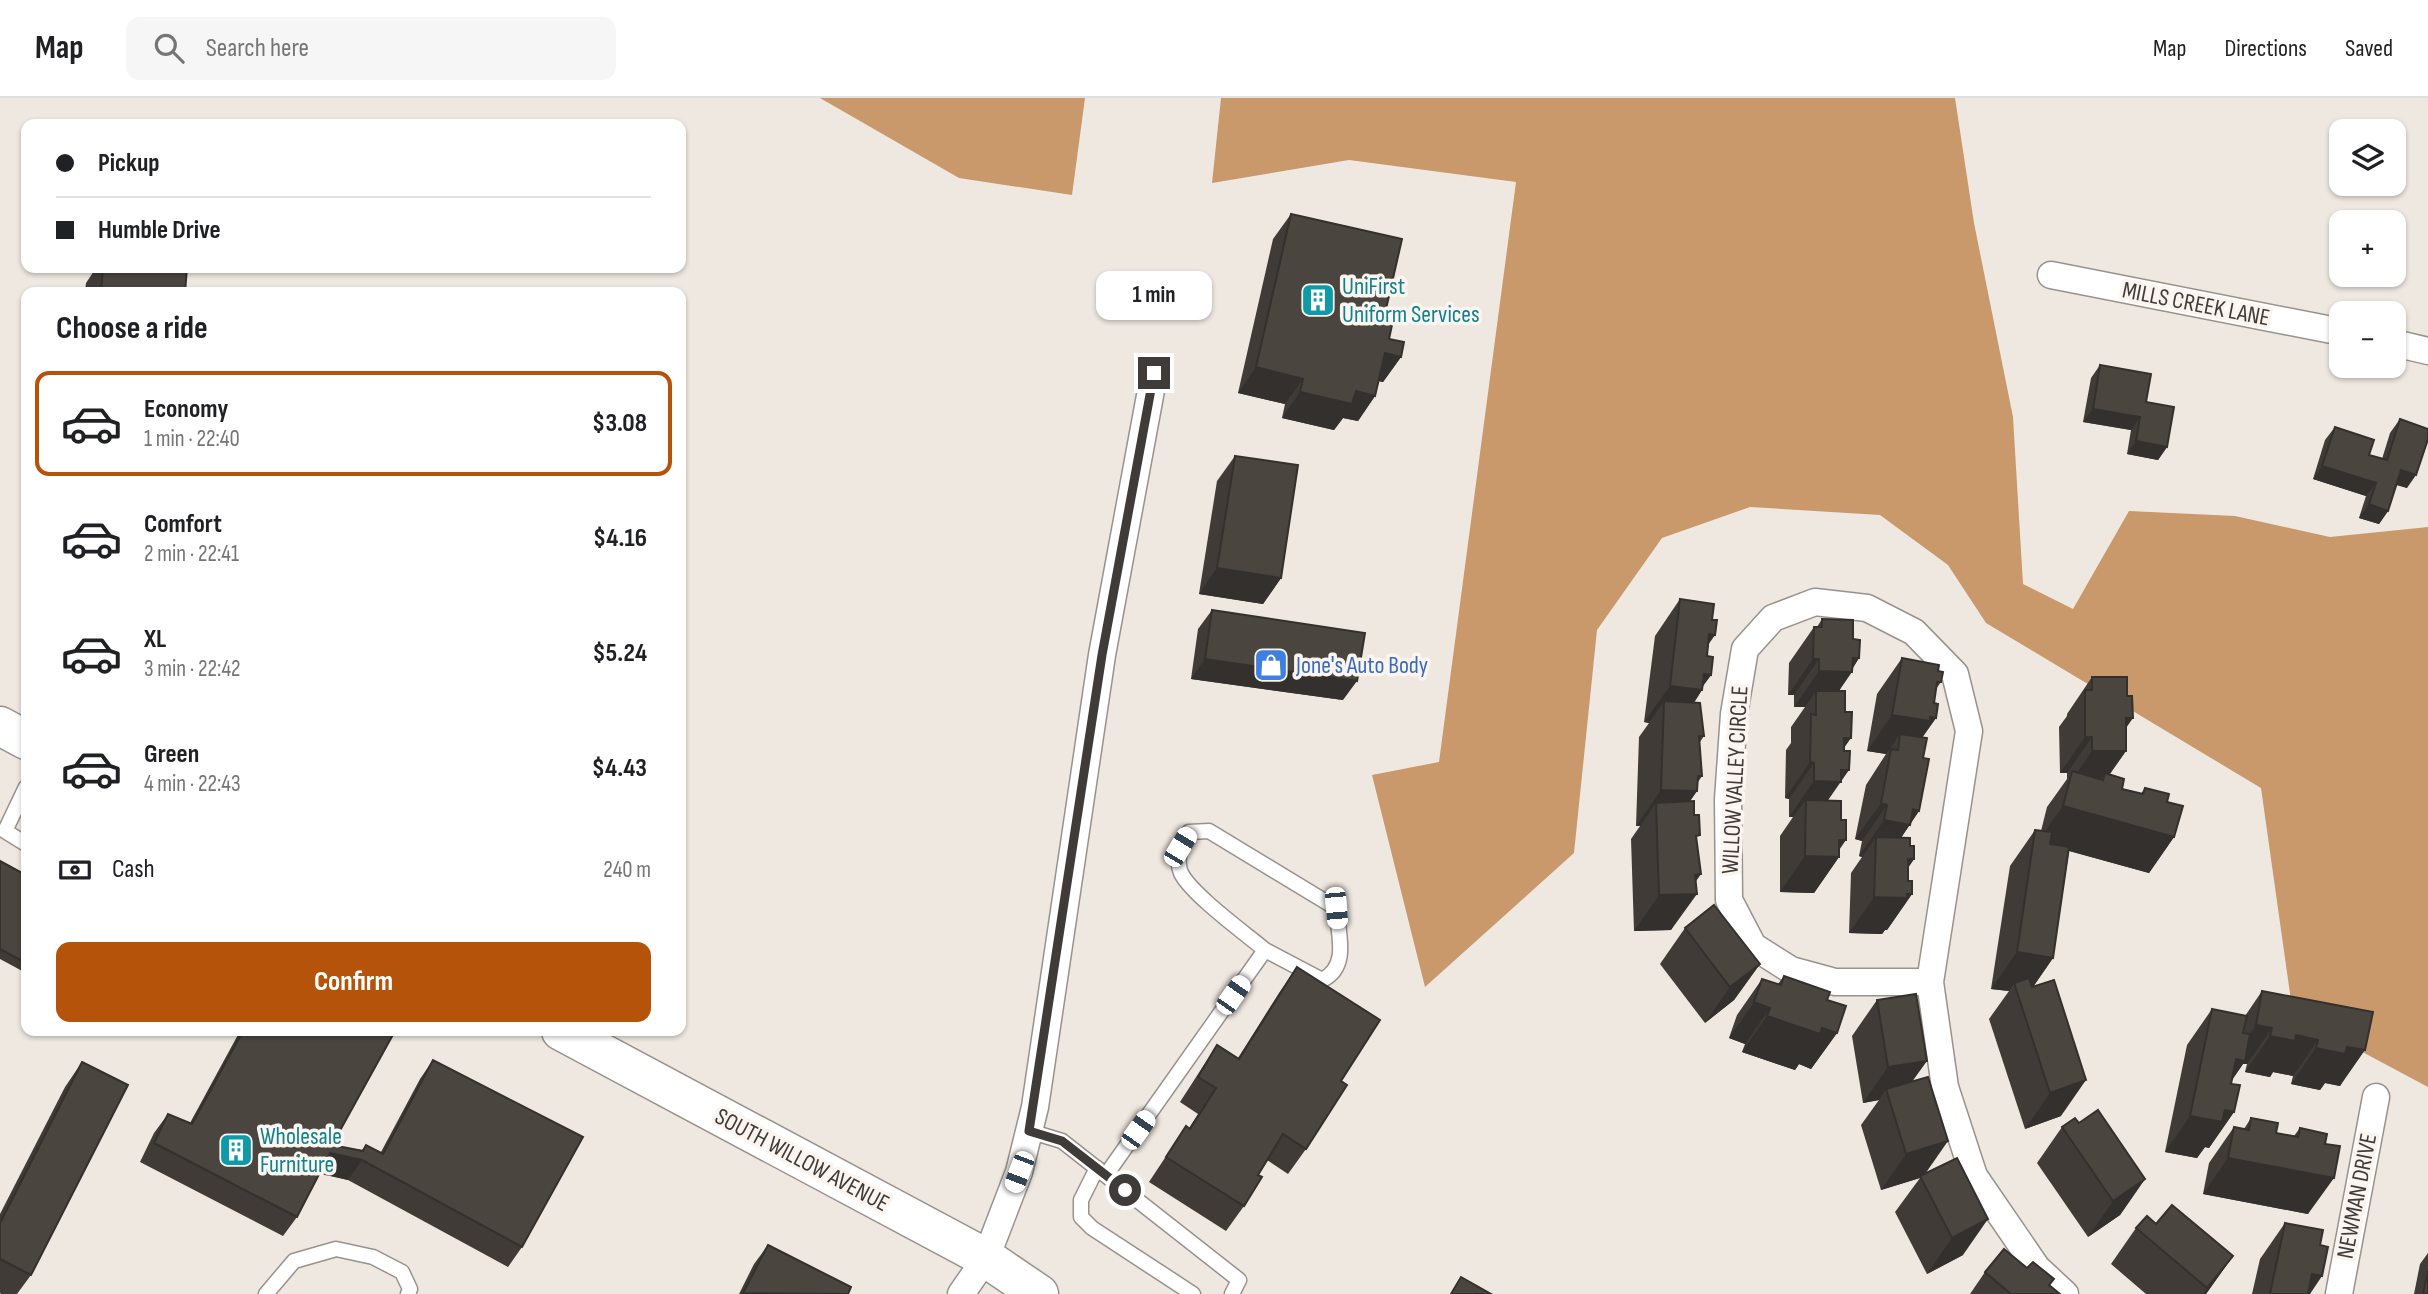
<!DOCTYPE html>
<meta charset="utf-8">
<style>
body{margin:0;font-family:"Sofia Sans Condensed",sans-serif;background:#f6f6f6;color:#202124;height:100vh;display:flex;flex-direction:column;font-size:26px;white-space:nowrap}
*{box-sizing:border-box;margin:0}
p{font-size:23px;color:#757577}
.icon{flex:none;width:38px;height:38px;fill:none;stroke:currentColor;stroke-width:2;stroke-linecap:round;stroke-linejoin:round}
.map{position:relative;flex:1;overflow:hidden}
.drawer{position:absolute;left:21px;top:189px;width:665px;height:749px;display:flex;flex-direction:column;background:#fff;border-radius:14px;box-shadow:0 2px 5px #0004}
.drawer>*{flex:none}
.banner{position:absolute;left:21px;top:21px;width:665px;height:154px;border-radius:14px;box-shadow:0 2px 5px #0004;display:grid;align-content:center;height:154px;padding:0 35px;background:#fff}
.buttons{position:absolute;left:2329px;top:21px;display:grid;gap:14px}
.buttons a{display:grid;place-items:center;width:77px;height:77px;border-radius:14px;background:#fff;box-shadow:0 2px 5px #0004;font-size:35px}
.end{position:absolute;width:32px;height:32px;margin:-16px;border:9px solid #3e3b39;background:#fff;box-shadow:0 0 0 4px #fff}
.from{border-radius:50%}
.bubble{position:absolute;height:49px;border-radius:14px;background:#fff;box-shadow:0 2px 5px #0004;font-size:23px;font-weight:700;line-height:49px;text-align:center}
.car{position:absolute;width:21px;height:42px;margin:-21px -10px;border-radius:9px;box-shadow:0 0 5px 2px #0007;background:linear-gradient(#fff 24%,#345 0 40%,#fff 0 76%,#345 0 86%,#fff 0)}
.banner b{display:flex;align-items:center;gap:24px;height:66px;font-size:26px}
.banner b+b{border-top:2px solid #e0e0e0}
.banner i{width:18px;height:18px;background:#202124}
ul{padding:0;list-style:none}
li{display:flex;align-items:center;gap:21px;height:105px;margin:0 14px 10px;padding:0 21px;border:4px solid transparent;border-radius:14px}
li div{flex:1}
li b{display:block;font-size:26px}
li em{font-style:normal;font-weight:700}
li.on{border-color:#b45309}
li>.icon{width:63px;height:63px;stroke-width:1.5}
h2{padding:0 35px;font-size:32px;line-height:84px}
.pay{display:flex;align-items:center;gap:18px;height:77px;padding:0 35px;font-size:26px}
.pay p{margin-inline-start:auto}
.action{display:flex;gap:14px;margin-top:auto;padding:14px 35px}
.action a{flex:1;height:80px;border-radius:14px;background:#b45309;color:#fff;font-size:28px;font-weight:700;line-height:80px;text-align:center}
header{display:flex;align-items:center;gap:42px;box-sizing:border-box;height:98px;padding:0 35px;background:#fff;border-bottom:2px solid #e0e0e0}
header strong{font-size:33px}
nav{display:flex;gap:38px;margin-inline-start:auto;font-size:24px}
.search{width:490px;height:63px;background:#f6f6f6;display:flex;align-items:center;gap:18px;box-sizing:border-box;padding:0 24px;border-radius:14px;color:#757577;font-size:26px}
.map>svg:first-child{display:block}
</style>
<header>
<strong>Map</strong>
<div class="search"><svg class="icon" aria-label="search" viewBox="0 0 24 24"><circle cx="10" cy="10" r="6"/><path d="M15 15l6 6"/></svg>Search here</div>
<nav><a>Map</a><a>Directions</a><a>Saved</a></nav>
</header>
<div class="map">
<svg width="2428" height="1196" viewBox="0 0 2428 1196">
<rect width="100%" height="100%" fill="#efe8e1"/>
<g fill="#c9986b">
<polygon points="820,0 1085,0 1072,97 959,80"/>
<polygon points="1221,0 1955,0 1974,125 2013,319 2023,486 2073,511 2129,413 2235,418 2330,439 2428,429 2428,989 2293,917 2261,690 1986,525 1948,467 1880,417 1750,409 1662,440 1597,532 1574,755 1425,889 1372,677 1439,664 1516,84 1349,62 1212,85"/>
</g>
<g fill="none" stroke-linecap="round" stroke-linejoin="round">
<g stroke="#99928c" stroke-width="17">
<g id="lane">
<polyline points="26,689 5,733 26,746"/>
<polyline points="1029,1033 1062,1043 1239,1182 1232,1196"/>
<polyline points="1097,1070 1081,1102 1081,1119 1092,1130 1193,1196"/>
<path d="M1106 1077 1265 852 1322 882C1350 869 1338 835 1336 810L1209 733 1189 734C1182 745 1175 761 1181 775 1191 796 1246 836 1265 852"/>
<polyline points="266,1196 294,1163 336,1151 373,1159 402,1174 410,1191 408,1196"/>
</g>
</g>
<g stroke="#99928c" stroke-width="29">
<g id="street">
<polyline points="2051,177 2342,234"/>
<polyline points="2394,245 2428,253"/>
<polyline points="1930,884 1835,884 1791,872 1753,848 1729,802 1728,701 1734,616 1745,551 1773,520 1815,504 1867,510 1914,534 1955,576 1969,633 1930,884 1945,989 1974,1078 2037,1170 2065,1196"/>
<polyline points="961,1196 986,1160 1019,1074 1035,1009 1102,557 1154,276"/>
<polyline points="2339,1196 2376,999"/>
</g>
</g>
<g stroke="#99928c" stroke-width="41">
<g id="secondary">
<polyline points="0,628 26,642"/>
<polyline points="561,933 986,1160 1039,1196"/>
</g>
</g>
<use href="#lane" stroke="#fff" stroke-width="14"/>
<use href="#street" stroke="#fff" stroke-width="26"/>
<use href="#secondary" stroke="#fff" stroke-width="38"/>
</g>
<g fill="#403b37">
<polygon points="1291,116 1386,211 1389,241 1401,259 1383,284 1379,283 1375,298 1358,323 1343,320 1334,332 1282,320 1285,306 1238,295 1273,141"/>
<polygon points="96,170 187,170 185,194 85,194 86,185"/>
<polygon points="2100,267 2146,304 2167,349 2158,362 2127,356 2131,332 2083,324 2091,280"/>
<polygon points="2400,321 2407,390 2396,387 2388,413 2379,426 2359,420 2366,398 2313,381 2325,342 2335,329 2369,357 2382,361 2390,335"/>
<polygon points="1235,358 1281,480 1263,506 1199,496 1217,383"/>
<polygon points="1680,501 1712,522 1707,558 1711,577 1703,588 1702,592 1694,605 1704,638 1700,644 1697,693 1690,703 1694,717 1697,742 1696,784 1671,832 1634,833 1631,741 1640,728 1636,728 1639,639 1649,625 1644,624 1655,538"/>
<polygon points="1212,512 1343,602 1191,581 1198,531"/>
<polygon points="1822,521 1853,541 1859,560 1839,593 1844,651 1828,702 1839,752 1839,759 1814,795 1780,794 1780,738 1793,719 1789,719 1789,701 1785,700 1786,652 1791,645 1791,629 1805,609 1794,609 1794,597 1788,597 1789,565 1814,529 1817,529"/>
<polygon points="1902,560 1938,573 1941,584 1936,591 1934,605 1936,620 1922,640 1923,660 1919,713 1901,740 1910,748 1914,761 1908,770 1908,783 1912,796 1887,832 1885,832 1882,836 1849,835 1851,775 1862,759 1859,758 1862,743 1855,741 1866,687 1886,656 1867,653 1877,596"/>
<polygon points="2092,579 2126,630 2126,653 2109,676 2122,691 2141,696 2145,690 2167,704 2174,739 2149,775 2069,753 2053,860 2033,889 2061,1018 2025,1031 1989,921 2009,893 1991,891 2010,768 2035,732 2041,733 2047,709 2067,681 2067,675 2060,675 2059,629 2067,618 2067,616"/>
<polygon points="0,763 26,777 26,875 0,861"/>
<polygon points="1685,830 1760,866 1734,902 1705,925 1660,866"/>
<polygon points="1297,869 1341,983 1306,1051 1288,1076 1267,1062 1258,1077 1244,1108 1226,1133 1149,1084 1186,1028 1189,1030 1198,1016 1180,1004 1200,973 1217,947 1238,960 1279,895"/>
<polygon points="1784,878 1827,902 1837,935 1811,971 1799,966 1795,972 1742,954 1745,946 1729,940 1737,917 1762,881 1778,886"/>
<polygon points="2262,893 2373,914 2340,988 2325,985 2320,992 2291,986 2293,978 2273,974 2270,979 2245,974 2247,966 2243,966 2232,982 2231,986 2234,1014 2209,1050 2205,1049 2197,1060 2165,1054 2187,947 2212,911 2245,918"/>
<polygon points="1877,902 1912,984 1924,1076 1963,1157 1927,1176 1895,1114 1920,1080 1881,1092 1861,1027 1879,1002 1863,1005 1852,938"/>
<polygon points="240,933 395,933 332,1047 362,1052 366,1047 381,1054 420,981 433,962 522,1149 508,1169 348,1082 320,1075 297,1119 283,1138 140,1064 154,1035 168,1016 190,1025"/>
<polygon points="82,964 31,1177 17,1196 1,1196 0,1195 0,1116 65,989"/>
<polygon points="2251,1020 2276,1035 2294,1038 2300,1030 2325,1046 2308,1116 2203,1096 2209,1065 2234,1029 2244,1031"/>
<polygon points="2079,1025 2145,1081 2120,1117 2088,1139 2037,1065 2062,1029"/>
<polygon points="2285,1125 2310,1196 2252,1196 2260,1161"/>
<polygon points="2156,1126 2233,1158 2206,1196 2146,1196 2111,1166 2136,1130"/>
<polygon points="768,1147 848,1196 739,1196 754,1166"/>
<polygon points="2428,1155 2428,1196 2414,1196 2420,1166"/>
<polygon points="1985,1174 2050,1187 2060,1196 1970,1196"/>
</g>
<g fill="#34302d">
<polygon points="1385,255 1401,259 1383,284 1367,281"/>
<polygon points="1256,269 1303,281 1285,306 1238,295"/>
<polygon points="1356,293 1375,298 1358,323 1343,320 1334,332 1282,320 1300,294"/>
<polygon points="2093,311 2140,319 2131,332 2083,324"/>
<polygon points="2136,343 2167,349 2158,362 2127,356"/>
<polygon points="2322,368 2376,385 2366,398 2313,381"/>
<polygon points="2401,372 2416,377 2407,390 2392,385"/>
<polygon points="2369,406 2388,413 2379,426 2359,420"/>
<polygon points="1217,470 1281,480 1263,506 1199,496"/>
<polygon points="1709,536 1715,537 1690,573"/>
<polygon points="1853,560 1859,560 1850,574 1852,574 1827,610 1816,593 1805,609 1794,609 1819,573"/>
<polygon points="1205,561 1357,583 1343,602 1191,581"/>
<polygon points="1813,561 1819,561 1794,597 1788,597"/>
<polygon points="1704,576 1711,577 1700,592 1702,592 1677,628 1664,603 1649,625 1644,624 1670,588"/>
<polygon points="1892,617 1936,620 1910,656 1898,652 1900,636 1886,656 1867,653"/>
<polygon points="2126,620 2133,620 2110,653 2126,653 2101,689 2105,675 2095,689 2067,689 2092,653"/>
<polygon points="2085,639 2092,639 2067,675 2060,675"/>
<polygon points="1844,640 1851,640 1826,676"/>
<polygon points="1810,664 1814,665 1789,701 1785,700"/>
<polygon points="1841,672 1849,672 1824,708 1806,702 1793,719 1789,719 1814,683"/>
<polygon points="1698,678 1702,678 1692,693 1697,693 1672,729 1656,705 1640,728 1636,728 1661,692"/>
<polygon points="1881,705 1887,707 1862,743 1855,741"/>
<polygon points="2063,708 2174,739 2149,775 2037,744"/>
<polygon points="1913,711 1919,713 1885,763 1876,739 1862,759 1859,758 1884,722"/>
<polygon points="1839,742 1846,742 1835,758 1839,759 1814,795 1780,794 1805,758"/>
<polygon points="1908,761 1914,761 1889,797"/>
<polygon points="1701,776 1687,796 1697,796 1671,832 1634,833 1659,797 1695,777"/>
<polygon points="1912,796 1887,832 1885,832 1882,836 1849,835 1874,799"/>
<polygon points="2017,854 2053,860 2028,896 2014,885 2009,893 1991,891"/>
<polygon points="1760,866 1734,902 1705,925 1730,889"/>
<polygon points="1754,904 1770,910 1745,946 1729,940"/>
<polygon points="1767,918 1822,930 1837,935 1811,971 1799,966 1795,972 1742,954"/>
<polygon points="2256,927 2272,930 2247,966 2243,966 2220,999 2231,963"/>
<polygon points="2296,937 2318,942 2293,978 2273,974 2270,979 2245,974 2270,938"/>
<polygon points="2347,949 2365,952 2340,988 2325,985 2320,992 2291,986 2316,950"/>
<polygon points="1927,963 1901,999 1886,991 1879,1002 1863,1005 1888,969"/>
<polygon points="2086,982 2061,1018 2025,1031 2050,995"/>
<polygon points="2225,1012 2234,1014 2209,1050 2205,1049 2197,1060 2165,1054 2190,1018"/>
<polygon points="1948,1043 1923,1079 1881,1092 1906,1056"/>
<polygon points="330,1055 362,1062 348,1082 316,1075"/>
<polygon points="2228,1060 2334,1080 2308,1116 2203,1096"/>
<polygon points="2145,1081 2120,1117 2088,1139 2113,1103"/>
<polygon points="1988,1121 1963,1157 1927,1176 1952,1140"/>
<polygon points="2233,1158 2206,1196 2203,1196 2207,1190"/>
<polygon points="2312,1176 2322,1178 2310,1196 2298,1196"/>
</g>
<g fill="#4b4540" stroke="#34302d" stroke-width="2">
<polygon points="1291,116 1402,141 1386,211 1395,213 1389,241 1404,244 1401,259 1385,255 1375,298 1356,293 1352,306 1300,294 1303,281 1256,269"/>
<polygon points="103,170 187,170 185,194 101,194"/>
<polygon points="2100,267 2151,276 2146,304 2174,309 2167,349 2136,343 2140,319 2093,311"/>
<polygon points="2400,321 2428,331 2428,341 2416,377 2401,372 2388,413 2369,406 2376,385 2322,368 2335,329 2374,342 2369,357 2387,362"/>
<polygon points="1235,358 1298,367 1281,480 1217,470"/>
<polygon points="1680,501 1714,506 1712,522 1717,522 1715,537 1709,536 1707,558 1713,559 1711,577 1704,576 1702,592 1670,588"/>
<polygon points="1212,512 1365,535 1357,583 1205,561"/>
<polygon points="1822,521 1853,522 1853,541 1860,542 1859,560 1853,560 1852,574 1819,573 1819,561 1813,561 1814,529 1822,529"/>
<polygon points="1902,560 1939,567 1938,573 1943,574 1941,584 1937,584 1934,605 1938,606 1936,620 1930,619 1930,623 1892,617"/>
<polygon points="2092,579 2127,579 2127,598 2132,598 2133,620 2126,620 2126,653 2092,653 2092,639 2085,639 2085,592 2092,592"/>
<polygon points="1816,593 1845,593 1845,614 1852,614 1851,640 1844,640 1844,653 1850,653 1849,672 1841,672 1841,684 1814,683 1814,665 1810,664 1811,616 1816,617"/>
<polygon points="1664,603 1700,605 1704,638 1699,638 1702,678 1698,678 1697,693 1661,692"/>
<polygon points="1900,636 1927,640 1923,660 1929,661 1919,713 1913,711 1910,727 1884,722 1887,707 1881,705 1891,651 1898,652"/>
<polygon points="2072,673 2103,682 2105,675 2124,681 2122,691 2143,696 2145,690 2169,696 2167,704 2183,708 2174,739 2063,708"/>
<polygon points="1806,702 1841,703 1841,722 1846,722 1846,742 1839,742 1839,759 1805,758"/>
<polygon points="1694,703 1694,717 1699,717 1700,737 1696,738 1701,776 1695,777 1697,796 1659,797 1656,705"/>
<polygon points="2035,732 2052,734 2050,746 2069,749 2053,860 2017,854"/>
<polygon points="1876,739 1910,740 1910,748 1914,748 1914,761 1908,761 1908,783 1912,783 1912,796 1907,796 1907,800 1874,799"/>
<polygon points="0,763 26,777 26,865 0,851"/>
<polygon points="1714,807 1760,866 1730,889 1685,830"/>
<polygon points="1297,869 1380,922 1341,983 1347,987 1306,1051 1283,1036 1258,1077 1262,1079 1244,1108 1166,1059 1186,1028 1190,1031 1216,990 1198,979 1217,947 1239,961"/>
<polygon points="1784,878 1830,894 1827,902 1846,908 1837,935 1822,930 1820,936 1767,918 1770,910 1754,904 1762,881 1781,887"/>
<polygon points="2029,880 2032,889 2054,882 2086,982 2050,995 2014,885"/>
<polygon points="2262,893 2373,914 2365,952 2347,949 2345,956 2316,950 2318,942 2296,937 2295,943 2270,938 2272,930 2256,927"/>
<polygon points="1916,896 1927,963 1888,969 1877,902"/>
<polygon points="2212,911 2247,918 2243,935 2250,936 2245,963 2236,961 2231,986 2240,987 2234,1014 2225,1012 2222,1024 2190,1018"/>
<polygon points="243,933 395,933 332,1047 363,1053 366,1047 383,1056 433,962 583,1039 522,1149 362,1062 330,1055 297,1119 154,1045 168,1016 192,1026"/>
<polygon points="82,964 128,987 31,1177 0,1161 0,1125"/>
<polygon points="1928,979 1948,1043 1906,1056 1886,991"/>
<polygon points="2098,1012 2145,1081 2113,1103 2062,1029 2075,1020 2079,1025"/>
<polygon points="2251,1020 2278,1025 2276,1035 2298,1039 2300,1030 2327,1036 2325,1046 2340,1048 2334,1080 2228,1060 2234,1029 2249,1032"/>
<polygon points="1957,1060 1988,1121 1952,1140 1920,1078"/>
<polygon points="2172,1107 2233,1158 2207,1190 2136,1130 2147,1118 2156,1126"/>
<polygon points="2285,1125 2323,1132 2320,1147 2328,1149 2322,1178 2312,1176 2308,1196 2270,1196"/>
<polygon points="768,1147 851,1189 848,1196 743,1195"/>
<polygon points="2004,1151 2027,1170 2033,1164 2054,1181 2049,1187 2060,1196 2011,1196 1985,1174"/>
<polygon points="2428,1173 2428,1196 2423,1196"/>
<polygon points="1461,1179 1491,1196 1451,1196"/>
</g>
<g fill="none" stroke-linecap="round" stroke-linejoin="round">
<polyline stroke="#3e3b39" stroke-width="9" points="1125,1092 1062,1043 1029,1033 1102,557 1154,275"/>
</g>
<defs>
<g id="building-square" transform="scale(1.75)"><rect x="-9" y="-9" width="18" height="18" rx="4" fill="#0f9aa8" stroke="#fcf5ef"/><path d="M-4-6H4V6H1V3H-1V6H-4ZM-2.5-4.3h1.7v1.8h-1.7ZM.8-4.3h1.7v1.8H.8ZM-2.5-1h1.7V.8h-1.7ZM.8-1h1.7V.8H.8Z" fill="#fff"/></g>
<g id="shop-square" transform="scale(1.75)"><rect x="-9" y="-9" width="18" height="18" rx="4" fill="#3f7fe0" stroke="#fcf5ef"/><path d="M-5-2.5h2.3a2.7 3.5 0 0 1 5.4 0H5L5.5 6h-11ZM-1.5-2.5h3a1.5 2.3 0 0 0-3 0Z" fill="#fff"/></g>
</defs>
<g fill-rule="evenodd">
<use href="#building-square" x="1318" y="202"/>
<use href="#shop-square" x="1271" y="567"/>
<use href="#building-square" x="236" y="1052"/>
</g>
<g text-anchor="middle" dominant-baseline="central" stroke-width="7" stroke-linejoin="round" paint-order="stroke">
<g font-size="24" fill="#0d838f" stroke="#fcf5ef" text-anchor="start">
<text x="1342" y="188">UniFirst<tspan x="1342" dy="28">Uniform Services</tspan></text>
<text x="260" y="1038">Wholesale<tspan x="260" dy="28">Furniture</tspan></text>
</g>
<g font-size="24" fill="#3e3b39" stroke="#fcf5ef">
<text transform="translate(2196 206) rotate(11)">MILLS CREEK LANE</text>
<text transform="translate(1735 682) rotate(-87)">WILLOW VALLEY CIRCLE</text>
<text transform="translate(802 1062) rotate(28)">SOUTH WILLOW AVENUE</text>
<text transform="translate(2357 1098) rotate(-79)">NEWMAN DRIVE</text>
</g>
<g font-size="24" fill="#366cbe" stroke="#fcf5ef" text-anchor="start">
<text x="1296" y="567">Jone's Auto Body</text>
</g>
</g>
</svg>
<div class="buttons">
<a><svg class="icon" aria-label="layers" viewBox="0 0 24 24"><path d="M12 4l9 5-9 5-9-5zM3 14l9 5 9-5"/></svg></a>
<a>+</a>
<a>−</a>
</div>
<i class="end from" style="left:1125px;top:1092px"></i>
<i class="end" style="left:1154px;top:275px"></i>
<div class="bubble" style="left:1096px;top:173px;width:116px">1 min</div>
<i class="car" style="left:1180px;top:749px;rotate:31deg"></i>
<i class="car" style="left:1336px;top:810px;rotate:175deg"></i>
<i class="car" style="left:1233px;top:897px;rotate:35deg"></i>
<i class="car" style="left:1138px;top:1032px;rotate:35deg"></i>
<i class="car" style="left:1019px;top:1074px;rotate:201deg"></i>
<div class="banner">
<b><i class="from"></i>Pickup</b>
<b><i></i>Humble Drive</b>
</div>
<section class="drawer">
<h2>Choose a ride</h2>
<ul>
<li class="on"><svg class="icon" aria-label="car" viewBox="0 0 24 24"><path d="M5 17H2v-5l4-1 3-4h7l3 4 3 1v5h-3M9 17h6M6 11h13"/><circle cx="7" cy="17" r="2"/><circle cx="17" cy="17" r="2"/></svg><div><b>Economy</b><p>1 min · 22:40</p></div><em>$3.08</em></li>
<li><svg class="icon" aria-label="car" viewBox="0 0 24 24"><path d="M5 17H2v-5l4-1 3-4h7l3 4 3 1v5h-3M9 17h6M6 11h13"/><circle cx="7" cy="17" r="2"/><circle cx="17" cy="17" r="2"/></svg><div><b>Comfort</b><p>2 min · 22:41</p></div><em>$4.16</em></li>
<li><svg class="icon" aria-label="car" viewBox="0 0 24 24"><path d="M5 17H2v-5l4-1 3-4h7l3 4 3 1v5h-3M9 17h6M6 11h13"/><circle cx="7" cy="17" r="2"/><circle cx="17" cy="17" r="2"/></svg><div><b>XL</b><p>3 min · 22:42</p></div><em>$5.24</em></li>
<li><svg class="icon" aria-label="car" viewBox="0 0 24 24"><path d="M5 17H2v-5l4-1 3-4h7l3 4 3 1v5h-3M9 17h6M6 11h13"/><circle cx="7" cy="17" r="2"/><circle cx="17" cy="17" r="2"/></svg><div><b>Green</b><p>4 min · 22:43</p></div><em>$4.43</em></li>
</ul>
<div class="pay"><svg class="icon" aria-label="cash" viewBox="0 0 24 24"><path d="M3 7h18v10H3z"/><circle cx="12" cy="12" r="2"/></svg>Cash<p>240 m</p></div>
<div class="action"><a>Confirm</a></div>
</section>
</div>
